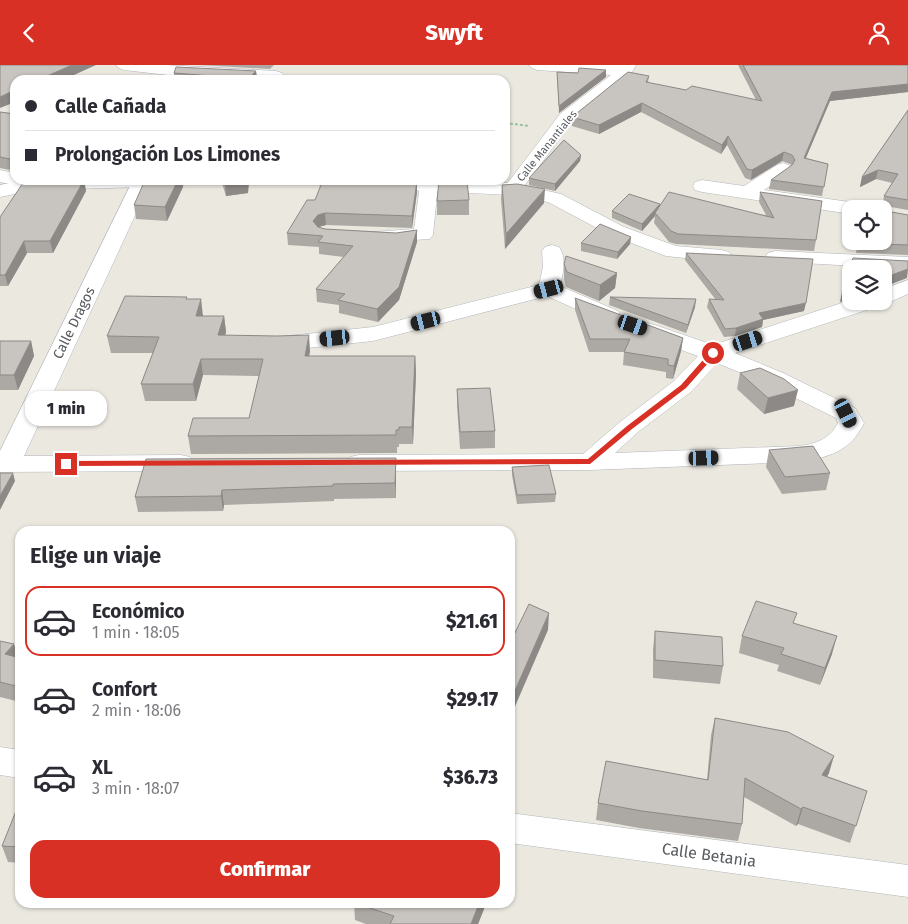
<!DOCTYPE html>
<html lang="es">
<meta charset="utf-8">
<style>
body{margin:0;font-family:"Fira Sans",sans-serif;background:#f2f2f3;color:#2b2b33;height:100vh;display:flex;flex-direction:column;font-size:19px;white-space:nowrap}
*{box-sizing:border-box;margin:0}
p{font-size:16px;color:#7c7c81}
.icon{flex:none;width:28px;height:28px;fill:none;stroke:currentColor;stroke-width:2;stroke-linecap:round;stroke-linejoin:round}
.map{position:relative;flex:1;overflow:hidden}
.panel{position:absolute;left:15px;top:461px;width:500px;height:382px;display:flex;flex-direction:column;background:#fff;border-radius:15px;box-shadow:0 1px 4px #0004}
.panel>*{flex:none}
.top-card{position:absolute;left:10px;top:10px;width:500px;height:110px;border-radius:15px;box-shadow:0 1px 4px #0004;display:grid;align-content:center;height:110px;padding:0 15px;background:#fff}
.fabs{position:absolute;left:842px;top:135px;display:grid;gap:10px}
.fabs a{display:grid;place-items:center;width:50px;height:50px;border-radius:10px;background:#fff;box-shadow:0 1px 4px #0004;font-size:25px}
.end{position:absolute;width:22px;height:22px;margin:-11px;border:6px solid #d93025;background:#fff;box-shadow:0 0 0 2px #fff}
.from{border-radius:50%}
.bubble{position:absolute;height:35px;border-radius:15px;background:#fff;box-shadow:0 1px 4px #0004;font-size:16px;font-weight:800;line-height:35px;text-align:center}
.car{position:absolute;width:15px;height:30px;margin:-15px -8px;border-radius:6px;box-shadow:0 0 4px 1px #0007;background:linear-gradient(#222 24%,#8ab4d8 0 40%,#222 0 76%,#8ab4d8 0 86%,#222 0)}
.top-card b{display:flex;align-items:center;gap:18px;height:48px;font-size:19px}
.top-card b+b{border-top:1px solid #e1e1e2}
.top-card i{width:12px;height:12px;background:#2b2b33}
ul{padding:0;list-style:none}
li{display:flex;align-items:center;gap:15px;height:70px;margin:0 10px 8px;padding:0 5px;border:2px solid transparent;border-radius:15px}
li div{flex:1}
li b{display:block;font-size:19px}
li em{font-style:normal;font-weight:800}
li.current{border-color:#d93025}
li>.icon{width:45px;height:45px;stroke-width:1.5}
h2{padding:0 15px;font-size:22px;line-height:60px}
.action{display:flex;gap:10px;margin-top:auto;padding:10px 15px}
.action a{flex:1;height:58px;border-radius:15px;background:#d93025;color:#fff;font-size:20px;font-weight:800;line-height:58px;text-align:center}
header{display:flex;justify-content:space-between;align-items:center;height:65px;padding:0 15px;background:#d93025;color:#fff;font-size:22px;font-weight:800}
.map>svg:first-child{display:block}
</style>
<header><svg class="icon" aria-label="back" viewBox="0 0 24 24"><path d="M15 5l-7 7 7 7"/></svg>Swyft<svg class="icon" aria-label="person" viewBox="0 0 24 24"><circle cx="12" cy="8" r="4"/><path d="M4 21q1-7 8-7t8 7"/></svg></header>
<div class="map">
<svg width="908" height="859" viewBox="0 0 908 859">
<rect width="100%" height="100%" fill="#ebe8e0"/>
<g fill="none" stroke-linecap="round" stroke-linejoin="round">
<g stroke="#b2b6ba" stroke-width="1">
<g id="minor">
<polygon points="116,0 165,0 276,6 282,8 284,11 279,15 263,15 168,10 124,5 119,3"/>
<polygon points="529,0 636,0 631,9 572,57 519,128 512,130 505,128 503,124 560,49 611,10 537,5 532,3"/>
<polygon points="783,98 789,100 792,104 789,108 764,125 857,138 864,140 867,144 851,144 851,149 702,127 695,125 693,121 695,117 702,115 744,121 777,100"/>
<polygon points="0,105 15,108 15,115 24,115 22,118 15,120 0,117"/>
<polygon points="133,115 151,116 24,391 181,390 190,392 194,398 190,404 181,406 0,407 0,386"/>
<polygon points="432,115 436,116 438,120 433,170 430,174 380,177 373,175 370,171 373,167 414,164 420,120 422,116"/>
<path d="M552 180 559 182C567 193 563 208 560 221L618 246 621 251 618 256 610 258 602 256 547 231 373 276 278 286 270 284 266 279 270 274 278 272 373 262 539 220 543 202 542 186 545 182Z"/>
<path d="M908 215V229L892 236 881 237 879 241 735 288 783 308 855 343 864 358C850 387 829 392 799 397L590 405 359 406 350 404 346 398 350 392 359 390 583 389 620 357 674 316 698 291 639 270 636 265 639 260 647 258 655 260 713 280 851 235 884 236V224ZM717 298 765 318 836 353 838 358C830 374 816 379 799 381L615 388 638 367 692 326Z"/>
<polygon points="0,682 20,685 20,713 0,710"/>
<polygon points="510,748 908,800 908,832 510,778"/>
</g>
</g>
<g stroke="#b2b6ba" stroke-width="1">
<g id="tertiary">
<polygon points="26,115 189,115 187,119 180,121 34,125 0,132 0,120"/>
<polygon points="314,115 442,115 512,118 561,129 624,162 676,181 722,185 729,187 732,191 729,195 722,197 666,191 610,170 548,137 512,130 323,121 316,119"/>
<polygon points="775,186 908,192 908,204 768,196 765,192 768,188"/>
</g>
</g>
<polyline stroke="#97c2a0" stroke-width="2" stroke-dasharray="3 2" stroke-linecap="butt" points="505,58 529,61"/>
<use href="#minor" fill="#fff" fill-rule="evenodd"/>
<use href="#tertiary" fill="#fff" fill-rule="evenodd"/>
</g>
<g fill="#aca9a4">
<polygon points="200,0 274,0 270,4"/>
<polygon points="738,0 908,0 908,27 830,36 806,93 828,99 822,131 769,124 771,115 792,100 790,99 782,96 751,115 745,113 727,80 721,89 641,47 599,69 572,61 572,52 649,11 648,18 686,25 756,35"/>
<polygon points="606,5 606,12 559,48 557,7 578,8"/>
<polygon points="256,6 257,15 174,15 174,8"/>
<polygon points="908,45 908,145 885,141 886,146 908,150 908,190 856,188 858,176 883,137 884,131 892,118 876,114 860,122 862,112"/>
<polygon points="0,47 15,49 15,106 0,103"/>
<polygon points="581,90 580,96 555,126 529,120 529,113"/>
<polygon points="84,115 86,126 53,188 27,188 8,221 0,221 0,152"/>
<polygon points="221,115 249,115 248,128 226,131"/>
<polygon points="417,116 417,127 412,163 326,160 319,162 325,164 396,168 417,165 417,177 399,235 378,257 339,248 339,240 317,237 316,224 344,192 319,189 319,182 288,180 287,168 315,135"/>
<polygon points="502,120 544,138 505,184 501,134"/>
<polygon points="183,122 167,156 136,154 134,140"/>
<polygon points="760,127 816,175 814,186 676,179 669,177 654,158 655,151 642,166 612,153 612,146 660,139 660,142 766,150 759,137"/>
<polygon points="469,135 469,150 437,150 437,136"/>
<polygon points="631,172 630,179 617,194 581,186 581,178"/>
<polygon points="686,188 804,246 763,255 762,262 735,271 724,272 707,242 709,234 716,235 685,195"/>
<polygon points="564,199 617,208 615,223 599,236 566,222 564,214"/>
<polygon points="610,232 695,242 686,268 609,240"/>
<polygon points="575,233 683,273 681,286 673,314 666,313 666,307 623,300 624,287 589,287 575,245"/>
<polygon points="188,234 203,251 224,251 226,267 225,270 310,286 309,291 415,291 416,308 413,379 399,379 399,382 397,382 397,388 191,389 188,371 249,353 259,311 203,310 196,336 145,336 141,319 153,288 111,288 107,271"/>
<polygon points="0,276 31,276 34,291 18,325 0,325"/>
<polygon points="740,308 794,341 764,349 737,324"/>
<polygon points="457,324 495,366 495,383 460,384 457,340"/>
<polygon points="769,385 830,408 826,425 782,429 766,402"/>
<polygon points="396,393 396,433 334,434 334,436 224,440 223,446 138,447 135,432"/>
<polygon points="512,402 556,429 555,437 517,439 512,410"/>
<polygon points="655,566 723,601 720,619 653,613 653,584"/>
<polygon points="742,571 832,589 820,620 777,606 779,600 739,588"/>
<polygon points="0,576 17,592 20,593 20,637 0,632"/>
<polygon points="715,653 829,708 827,711 867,726 850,778 798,759 796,761 744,732 742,759 738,776 639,763 596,755 598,738 707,715 711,670"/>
<polygon points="20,736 20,798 8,797 2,781"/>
<polygon points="354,839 486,839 478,859 366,859 355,855"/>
</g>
<g fill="#8c8986">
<polygon points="72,0 96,0 63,15 38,15"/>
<polygon points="606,5 606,12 559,48 559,41"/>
<polygon points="256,6 257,15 248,15 248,14"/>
<polygon points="908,19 908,27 830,36 802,102 804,93 832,27"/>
<polygon points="15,25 15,37 0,43 0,32"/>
<polygon points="642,38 641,47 599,69 599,60"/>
<polygon points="728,71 727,80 721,89 722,80"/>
<polygon points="784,87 782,96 751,115 752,105"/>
<polygon points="581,90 580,96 555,126 555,119"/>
<polygon points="878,105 876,114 860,122 862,112"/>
<polygon points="84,115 86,126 53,188 50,176"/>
<polygon points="178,115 182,115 183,122 167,156 165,142"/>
<polygon points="249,115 248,128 226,131 225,118"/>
<polygon points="417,116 417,127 412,163 412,151"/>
<polygon points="545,124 544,138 505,184 506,169"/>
<polygon points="660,139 659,147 655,148 655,151 642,166 642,159"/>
<polygon points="325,148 326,160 318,162 314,168 313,156 318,150"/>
<polygon points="417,165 417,177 399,235 378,257 377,244"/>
<polygon points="631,172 630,179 617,194 618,187"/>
<polygon points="24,176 27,188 8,221 5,210"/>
<polygon points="908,204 907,213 884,222 886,212"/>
<polygon points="617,208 615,223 599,236 600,220"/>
<polygon points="851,224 851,234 840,237 842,227"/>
<polygon points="201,234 203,251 196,251"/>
<polygon points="696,234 695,242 686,268 688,260"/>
<polygon points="806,238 804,246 763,255 762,262 735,271 736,263 759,248"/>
<polygon points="224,251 226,267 221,286 218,270"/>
<polygon points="309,270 310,286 306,308 305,291"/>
<polygon points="683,273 681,286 673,314 674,301"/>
<polygon points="31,276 34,291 18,325 14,310"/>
<polygon points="415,291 416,308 413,379 412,362"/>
<polygon points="201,294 203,310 196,336 193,319"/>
<polygon points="798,325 794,341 764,349 768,333"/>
<polygon points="396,393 396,433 395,418"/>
<polygon points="13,408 15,416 0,445 0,431"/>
<polygon points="222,425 224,440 223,446 221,431"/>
<polygon points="549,548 548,565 510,653 510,637"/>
<polygon points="837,571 832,589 820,620 825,603"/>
<polygon points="14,579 19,596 5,589"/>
<polygon points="834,691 829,708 818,727 822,710"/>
<polygon points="803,742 798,759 796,761 801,744"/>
<polygon points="479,839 486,839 478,859 471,859"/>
</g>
<g fill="#c8c4bf" stroke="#8c8986">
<polygon points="0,0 72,0 38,15 15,15 15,25 0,32"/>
<polygon points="743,0 908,0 908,19 832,27 804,93 828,99 824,122 771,115 792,100 795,95 792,90 784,87 752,105 747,104 728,71 722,80 642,38 599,60 572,52 628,7 649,11 646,17 686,25 692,21 762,36"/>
<polygon points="176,2 256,6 248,14 174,8"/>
<polygon points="579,3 606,5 559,41 557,7 578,8"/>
<polygon points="908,45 908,135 884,131 898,109 878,105 862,112"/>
<polygon points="0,47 15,49 15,95 0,92"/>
<polygon points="564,75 581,90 555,119 529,113"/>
<polygon points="84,115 50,176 24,176 5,210 0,210 0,152 23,118"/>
<polygon points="145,115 178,115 165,142 134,140"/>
<polygon points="223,115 247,115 247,116 225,118"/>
<polygon points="323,115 398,115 417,116 412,151 325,148 318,150 313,156 318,162 325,164 396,168 417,165 399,222 377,244 338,235 345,229 316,224 353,181 318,177 323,171 287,168 307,135 315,135"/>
<polygon points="439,115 467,116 469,135 437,136"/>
<polygon points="517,119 545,124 506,169 502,120"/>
<polygon points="669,127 774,153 760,127 822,136 816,175 678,169 671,166 655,148"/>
<polygon points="629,129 660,139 642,159 612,146"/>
<polygon points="881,137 884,137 886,146 908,150 908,180 858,178 858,176 884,176 884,144 877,144"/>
<polygon points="600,159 631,172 618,187 581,178"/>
<polygon points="686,188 813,194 806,238 759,248 763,254 736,263 725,264 709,234 724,235"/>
<polygon points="566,191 617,208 600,220 567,207 564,199"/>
<polygon points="853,193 908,196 908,204 886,212 884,217 884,204 851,204 851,224 842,227"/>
<polygon points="125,231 187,232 186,234 201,234 196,251 224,251 218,270 277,271 309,270 305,291 415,291 412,362 399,362 399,365 396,365 396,370 188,371 193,353 249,353 263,294 201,294 193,319 141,319 159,272 107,271"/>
<polygon points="610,232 696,234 688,260"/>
<polygon points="575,233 683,273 674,301 668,300 668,294 624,287 630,274 590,274"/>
<polygon points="0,276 31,276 14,310 0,310"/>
<polygon points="760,303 784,314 798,325 768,333 740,308"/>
<polygon points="490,323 495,366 460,367 457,324"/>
<polygon points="813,381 830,408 785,412 769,385"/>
<polygon points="396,393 395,418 333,419 333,421 222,425 221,431 135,432 146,394"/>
<polygon points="549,400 556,429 517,430 512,402"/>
<polygon points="0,408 13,408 0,431"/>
<polygon points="756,536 797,548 793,558 837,571 825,603 781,589 784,583 742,571"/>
<polygon points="529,539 549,548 510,637 510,578"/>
<polygon points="655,566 722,572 723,601 655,595"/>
<polygon points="0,576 14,579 5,589 20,593 20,622 0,617"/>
<polygon points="715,653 788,667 834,691 822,710 867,726 856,761 803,742 801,744 745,713 742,759 642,746 598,738 606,696 708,715"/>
<polygon points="20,736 20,782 2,781"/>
<polygon points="358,839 479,839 471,859 390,859 394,851"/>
</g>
<polygon fill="#d93025" points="711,286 717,288 686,323 632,364 590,399 66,401 62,399 66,396 588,394 627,361 681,320"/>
<g text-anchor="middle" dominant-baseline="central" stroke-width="4" stroke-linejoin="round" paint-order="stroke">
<g font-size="11" fill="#585c60" stroke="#fff">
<text transform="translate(547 81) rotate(-51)">Calle Manantiales</text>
</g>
<g font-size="14" fill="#585c60" stroke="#fff">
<text transform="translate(74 258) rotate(-64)">Calle Dragos</text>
</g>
<g font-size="16" fill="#585c60" stroke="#fff">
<text transform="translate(709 790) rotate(8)">Calle Betania</text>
</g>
</g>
</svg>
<div class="fabs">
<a><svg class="icon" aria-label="locate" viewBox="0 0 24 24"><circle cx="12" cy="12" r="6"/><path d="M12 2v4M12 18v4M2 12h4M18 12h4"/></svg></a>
<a><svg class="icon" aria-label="layers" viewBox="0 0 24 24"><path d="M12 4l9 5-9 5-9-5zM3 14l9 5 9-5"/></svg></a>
</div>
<i class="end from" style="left:713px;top:288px"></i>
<i class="end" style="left:66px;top:399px"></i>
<div class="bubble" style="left:25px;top:326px;width:82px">1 min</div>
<i class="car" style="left:549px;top:224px;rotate:255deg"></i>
<i class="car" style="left:426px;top:256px;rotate:256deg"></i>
<i class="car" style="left:633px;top:260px;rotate:109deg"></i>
<i class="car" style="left:335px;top:273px;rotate:264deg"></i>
<i class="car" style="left:748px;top:276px;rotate:72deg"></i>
<i class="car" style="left:846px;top:348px;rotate:154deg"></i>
<i class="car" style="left:704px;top:393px;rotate:88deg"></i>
<div class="top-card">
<b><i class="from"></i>Calle Cañada</b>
<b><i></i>Prolongación Los Limones</b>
</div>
<section class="panel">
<h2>Elige un viaje</h2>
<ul>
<li class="current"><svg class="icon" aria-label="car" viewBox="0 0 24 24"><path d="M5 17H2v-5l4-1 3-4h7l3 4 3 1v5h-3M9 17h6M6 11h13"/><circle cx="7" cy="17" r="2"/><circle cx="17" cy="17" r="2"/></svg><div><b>Económico</b><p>1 min · 18:05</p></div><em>$21.61</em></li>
<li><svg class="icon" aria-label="car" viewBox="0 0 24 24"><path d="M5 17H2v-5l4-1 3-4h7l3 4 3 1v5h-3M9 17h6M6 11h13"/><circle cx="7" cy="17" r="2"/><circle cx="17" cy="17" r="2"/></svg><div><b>Confort</b><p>2 min · 18:06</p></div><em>$29.17</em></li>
<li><svg class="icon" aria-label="car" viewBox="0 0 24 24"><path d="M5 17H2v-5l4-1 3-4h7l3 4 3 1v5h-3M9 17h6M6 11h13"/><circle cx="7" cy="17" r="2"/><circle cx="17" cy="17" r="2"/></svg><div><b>XL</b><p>3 min · 18:07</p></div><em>$36.73</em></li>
</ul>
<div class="action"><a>Confirmar</a></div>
</section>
</div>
